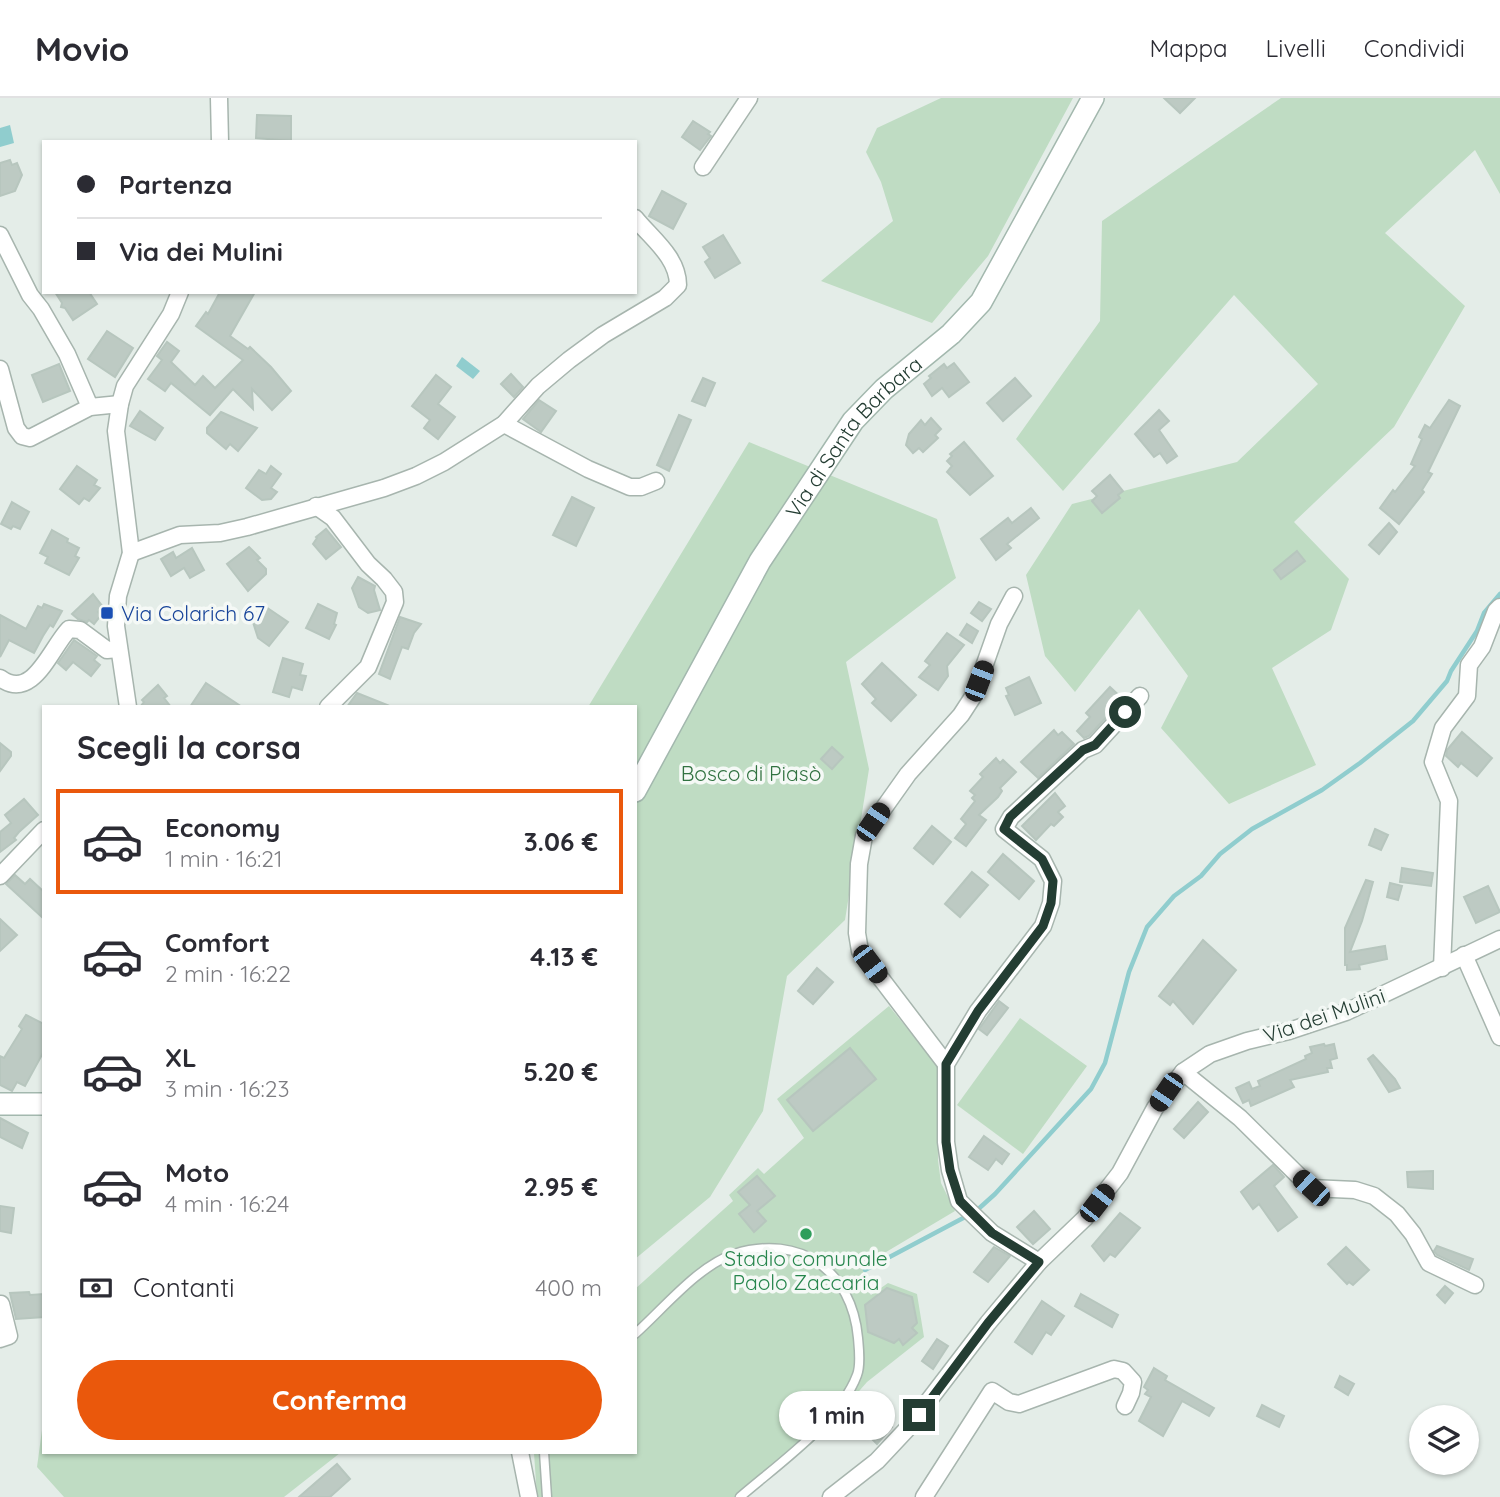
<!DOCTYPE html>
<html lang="it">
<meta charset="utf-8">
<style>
body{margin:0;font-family:Quicksand,sans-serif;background:#f2f2f3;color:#2b2b33;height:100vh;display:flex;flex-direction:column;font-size:26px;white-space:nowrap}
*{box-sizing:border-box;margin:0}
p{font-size:23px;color:#7c7c81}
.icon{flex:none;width:38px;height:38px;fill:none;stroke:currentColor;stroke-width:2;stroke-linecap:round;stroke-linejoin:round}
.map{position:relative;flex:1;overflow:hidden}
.side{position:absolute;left:42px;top:607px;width:595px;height:749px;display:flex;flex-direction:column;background:#fff;border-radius:0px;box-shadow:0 2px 5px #0004}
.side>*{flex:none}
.guide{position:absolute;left:42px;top:42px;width:595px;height:154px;border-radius:0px;box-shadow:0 2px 5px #0004;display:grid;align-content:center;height:154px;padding:0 35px;background:#fff}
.controls{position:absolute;left:1409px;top:1307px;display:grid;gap:14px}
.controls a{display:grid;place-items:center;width:70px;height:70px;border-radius:50%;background:#fff;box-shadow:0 2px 5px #0004;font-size:35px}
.end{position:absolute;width:32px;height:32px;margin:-16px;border:9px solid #243d33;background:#fff;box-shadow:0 0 0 4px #fff}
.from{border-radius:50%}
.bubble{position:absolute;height:49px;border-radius:24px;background:#fff;box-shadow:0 2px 5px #0004;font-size:23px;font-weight:700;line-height:49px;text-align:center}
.car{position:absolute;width:21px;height:42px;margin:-21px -10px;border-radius:9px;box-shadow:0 0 5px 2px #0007;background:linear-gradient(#222 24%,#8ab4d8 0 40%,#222 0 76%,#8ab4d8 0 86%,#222 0)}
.guide b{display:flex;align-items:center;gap:24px;height:66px;font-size:26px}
.guide b+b{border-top:2px solid #e1e1e2}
.guide i{width:18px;height:18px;background:#2b2b33}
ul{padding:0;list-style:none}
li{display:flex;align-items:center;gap:21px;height:105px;margin:0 14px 10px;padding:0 21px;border:4px solid transparent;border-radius:0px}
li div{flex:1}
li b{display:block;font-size:26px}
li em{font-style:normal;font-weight:700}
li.on{border-color:#ea580c}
li>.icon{width:63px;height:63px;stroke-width:1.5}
h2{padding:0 35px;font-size:32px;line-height:84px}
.pay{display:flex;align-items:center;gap:18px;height:77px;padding:0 35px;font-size:26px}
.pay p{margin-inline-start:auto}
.cta{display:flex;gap:14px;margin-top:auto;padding:14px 35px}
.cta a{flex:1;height:80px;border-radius:42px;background:#ea580c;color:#fff;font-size:28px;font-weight:700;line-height:80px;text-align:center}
header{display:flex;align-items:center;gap:42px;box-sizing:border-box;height:98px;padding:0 35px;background:#fff;border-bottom:2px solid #e1e1e2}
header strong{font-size:33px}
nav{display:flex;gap:38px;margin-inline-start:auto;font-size:24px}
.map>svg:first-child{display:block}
</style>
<header>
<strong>Movio</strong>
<nav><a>Mappa</a><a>Livelli</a><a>Condividi</a></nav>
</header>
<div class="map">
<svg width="1500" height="1399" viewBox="0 0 1500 1399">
<rect width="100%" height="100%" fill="#e4ede8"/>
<g fill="#bfdcc3">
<polygon points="941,0 1073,0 988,158 932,225 821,183 893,123 881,84 866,54 877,30"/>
<polygon points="1281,0 1500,0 1500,96 1475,52 1385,135 1465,208 1394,329 1294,424 1349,481 1331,532 1272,570 1316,667 1229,706 1161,630 1188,578 1139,511 1075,594 1045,558 1026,477 1072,406 1237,364 1318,286 1234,197 1063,393 1016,341 1100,223 1102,123"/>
<polygon points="749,344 937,421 956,480 846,564 869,671 845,822 787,878 763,1013 710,1099 635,1161 635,609 588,609"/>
<polygon points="889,908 937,967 938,1062 941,1085 955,1113 876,1160 857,1181 871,1197 888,1185 917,1196 924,1239 867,1284 819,1339 747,1399 537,1399 534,1355 635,1354 635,1191 733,1103 729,1097 758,1070 764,1076 804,1040 777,1001"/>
<polygon points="1020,920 1087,968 1023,1056 957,1007"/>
<polygon points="44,1317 44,1354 340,1355 284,1399 64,1399 37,1369"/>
</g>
<g fill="#90cdce">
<polygon points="10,27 14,45 0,49 0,30"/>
<polygon points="462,259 480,273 473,281 456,268"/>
</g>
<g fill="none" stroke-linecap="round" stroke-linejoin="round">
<g stroke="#90cdce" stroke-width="4.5">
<polyline points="975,1114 995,1096 1091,991 1105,965 1129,874 1147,829 1174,798 1201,778 1220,756 1252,731 1322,692 1360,665 1413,623 1447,583 1451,573 1477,533 1484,515 1500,496"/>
<polyline points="865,1172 967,1118"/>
</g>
</g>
<g fill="#bdcac3" stroke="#b7c6be" stroke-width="2">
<polygon points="1164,0 1195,0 1180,15"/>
<polygon points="257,17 291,18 291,43 256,40"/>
<polygon points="693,23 710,34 708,36 711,38 700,52 682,39"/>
<polygon points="10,62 12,67 17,65 22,77 15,93 0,98 0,65"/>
<polygon points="662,93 686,106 673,131 649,118"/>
<polygon points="723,137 740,165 715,180 705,164 710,160 703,149"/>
<polygon points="55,194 89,194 97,206 73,222 65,210 61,209 62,205"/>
<polygon points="220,194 255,194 230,238 248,251 250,249 271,269 291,293 272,312 252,291 253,311 233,291 210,317 171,285 165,293 148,281 162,262 157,258 167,244 179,253 171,264 195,287 203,278 215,290 243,262 196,228 206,214 208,216"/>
<polygon points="107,233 133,250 115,279 88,261"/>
<polygon points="954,265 969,284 949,299 942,290 932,298 924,286 931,280 929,278 944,266 947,270"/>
<polygon points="59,266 70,293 43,304 32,277"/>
<polygon points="511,276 523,289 514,299 501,286"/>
<polygon points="436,277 451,289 438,306 455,319 438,341 424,330 430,322 412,308"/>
<polygon points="703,280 715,285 705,308 692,303"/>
<polygon points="1015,280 1031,298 1003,323 987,305"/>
<polygon points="539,302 556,313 541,334 523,321"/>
<polygon points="1449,302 1460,308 1428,374 1432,376 1422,392 1424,394 1399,426 1380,410 1393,392 1395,394 1415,368 1411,366 1422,341 1419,339 1425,327 1430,330"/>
<polygon points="1159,312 1169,323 1159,332 1177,358 1167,365 1160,355 1154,359 1135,336"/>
<polygon points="140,313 163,330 155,342 130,328"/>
<polygon points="221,314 257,330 238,353 230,346 226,351 207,335 207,330"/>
<polygon points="679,317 691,322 669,373 657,367"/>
<polygon points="931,320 941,331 935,337 938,340 923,354 919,350 913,355 906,347 909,336 921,322 925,327"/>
<polygon points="964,344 993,378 970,397 947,374 952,368 947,363 952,358 950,356"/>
<polygon points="77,368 97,382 94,387 100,390 89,403 84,400 79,406 60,391"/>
<polygon points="271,368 281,376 271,390 277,394 271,401 262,402 246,390 259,372 266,376"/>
<polygon points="1110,377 1123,393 1118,397 1120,400 1102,415 1092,403 1097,398 1092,393"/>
<polygon points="572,399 594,410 576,448 553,437"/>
<polygon points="12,404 29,414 20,431 13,428 11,431 1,426"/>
<polygon points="1031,410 1039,420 1007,446 1011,450 996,462 981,441 1008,420 1012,425"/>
<polygon points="1389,425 1397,434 1379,456 1369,447"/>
<polygon points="326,431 341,449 326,461 313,446 317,440 316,439"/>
<polygon points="52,432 68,441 67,444 79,450 75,458 79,460 69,477 45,465 48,459 40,455"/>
<polygon points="249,449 260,460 257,462 266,471 266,476 248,493 227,466"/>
<polygon points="192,450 204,472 190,480 184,470 171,478 161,461 173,454 176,460"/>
<polygon points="1297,453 1305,463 1281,481 1274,472"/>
<polygon points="358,479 375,488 374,492 380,512 368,515 359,509 352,490"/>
<polygon points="93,496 103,509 98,514 101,517 94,526 89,522 87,524 78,521 72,516"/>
<polygon points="979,504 991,511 982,523 971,515"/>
<polygon points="44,506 62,513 53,529 50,527 43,538 34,555 9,542 0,559 0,517 26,531 38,508 42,510"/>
<polygon points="318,506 337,515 334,526 336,527 329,541 306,530"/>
<polygon points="266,509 288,524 269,548 258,540 252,521 258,520"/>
<polygon points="400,519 421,526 414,535 408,551 402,549 390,581 379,576"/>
<polygon points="967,526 978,533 972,545 960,537"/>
<polygon points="947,535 964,547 947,568 948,578 938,592 919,579 930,567 925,563"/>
<polygon points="74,542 97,558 94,562 100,567 91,578 73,564 66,572 58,565"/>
<polygon points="283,560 303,566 300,577 306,578 302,592 292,589 289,599 273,594"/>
<polygon points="882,565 916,597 891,623 872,605 876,601 862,586"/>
<polygon points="1029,579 1041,605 1015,617 1006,598 1009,597 1006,590"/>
<polygon points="206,585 242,609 190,609"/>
<polygon points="158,587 167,598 164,600 171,609 140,609 144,604 142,602"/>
<polygon points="1110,589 1123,601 1089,638 1084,640 1077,633 1090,619 1086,615"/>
<polygon points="357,595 390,608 389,609 347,609"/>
<polygon points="1054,632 1058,637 1062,634 1074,646 1038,680 1021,664"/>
<polygon points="1462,634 1492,660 1477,678 1461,665 1458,669 1446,658 1447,652"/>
<polygon points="0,645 11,654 11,658 0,673"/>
<polygon points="832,649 843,659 832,671 821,661"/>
<polygon points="996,660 1000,665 1003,662 1016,674 1000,690 1002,693 998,699 979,717 986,722 966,748 955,740 966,726 961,721 975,703 972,700 975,697 970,693 983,679 980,676"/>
<polygon points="1055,695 1065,708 1058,714 1063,719 1054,728 1051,726 1036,742 1022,728"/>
<polygon points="24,701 38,717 19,734 14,740 16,742 0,754 0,734 11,725 5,717"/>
<polygon points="932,728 951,744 933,766 914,750"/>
<polygon points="1375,731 1388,737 1381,752 1369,747"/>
<polygon points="1003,756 1034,783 1019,801 988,774"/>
<polygon points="1402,770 1433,775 1431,788 1400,784"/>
<polygon points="972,774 988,787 960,819 945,806"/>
<polygon points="15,777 25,786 30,781 44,794 44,821 6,786"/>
<polygon points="1366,782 1373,784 1362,823 1350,854 1385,848 1387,861 1359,867 1360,871 1347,872 1347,867 1345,867 1345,830"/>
<polygon points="1390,785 1402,788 1398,802 1387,799"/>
<polygon points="1488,788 1500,814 1476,825 1464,799"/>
<polygon points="0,821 17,837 0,853"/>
<polygon points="1203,842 1236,872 1193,926 1173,903 1170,907 1159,898"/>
<polygon points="817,870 833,884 813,906 798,893"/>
<polygon points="999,903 1008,910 987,937 979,931"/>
<polygon points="26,917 44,926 44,953 25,988 17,984 12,993 0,987 0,958 4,960 22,931 19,928"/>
<polygon points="1324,946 1325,948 1334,946 1337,960 1330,962 1332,970 1327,970 1328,974 1290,982 1294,989 1251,1008 1249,1002 1243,1005 1236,990 1249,984 1252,991 1260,988 1258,983 1306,961 1305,958 1312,955 1310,949"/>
<polygon points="850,950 876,981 813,1033 787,1002"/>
<polygon points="1373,957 1395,981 1400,990 1389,994 1368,961"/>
<polygon points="1198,1004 1208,1014 1184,1040 1174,1031"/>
<polygon points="0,1020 28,1035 22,1050 0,1039"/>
<polygon points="984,1038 1009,1056 1002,1066 996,1061 988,1072 969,1059"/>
<polygon points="1273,1067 1284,1079 1274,1088 1297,1119 1278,1133 1259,1106 1253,1111 1241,1094"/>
<polygon points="1433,1073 1433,1091 1408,1089 1407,1074"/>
<polygon points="757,1078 775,1098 757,1113 766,1123 754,1134 739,1116 750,1107 738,1094"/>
<polygon points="0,1108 14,1110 11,1135 0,1133"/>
<polygon points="1034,1113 1050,1131 1033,1146 1017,1129"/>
<polygon points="1120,1115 1140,1130 1115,1159 1110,1156 1104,1163 1092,1148"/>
<polygon points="1437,1148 1473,1161 1469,1172 1437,1157 1434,1153"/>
<polygon points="994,1149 1010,1158 988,1184 974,1174"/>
<polygon points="1346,1149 1369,1172 1353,1187 1349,1184 1347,1186 1328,1166"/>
<polygon points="1445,1188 1453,1195 1445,1205 1437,1197"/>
<polygon points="887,1190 912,1199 917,1225 912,1230 917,1235 903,1247 899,1241 894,1245 868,1234 865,1207"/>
<polygon points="29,1194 30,1197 44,1196 44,1219 16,1221 10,1195"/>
<polygon points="1081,1196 1118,1217 1112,1229 1075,1208"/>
<polygon points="1042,1203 1064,1218 1051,1237 1046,1234 1032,1256 1015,1244"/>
<polygon points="937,1241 948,1248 933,1271 922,1263"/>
<polygon points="1154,1270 1167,1278 1165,1282 1214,1310 1209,1318 1182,1303 1163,1338 1139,1323 1151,1299 1145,1296 1148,1292 1144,1289"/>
<polygon points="1340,1278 1354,1286 1348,1297 1335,1289"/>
<polygon points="1262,1307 1284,1318 1279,1329 1257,1318"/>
<polygon points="881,1319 892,1329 877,1346 867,1336"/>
<polygon points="337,1366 350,1381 330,1399 299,1399"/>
</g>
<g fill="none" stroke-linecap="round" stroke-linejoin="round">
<g stroke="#a7b5ae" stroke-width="11">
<g id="lane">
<path d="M635 1236C663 1211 699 1167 734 1156 800 1135 852 1173 858 1240 859 1251 861 1267 857 1277 840 1323 777 1367 740 1399"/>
<polyline points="544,1354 547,1399"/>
</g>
</g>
<g stroke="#a7b5ae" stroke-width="19">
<g id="street">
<polyline points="219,0 220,44"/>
<polyline points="703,69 749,0"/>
<polyline points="0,137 30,197 41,211 67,256 90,309"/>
<polyline points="0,271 16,330 22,338 30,340 90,309 120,306"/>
<polyline points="504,326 588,371 630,389 641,389 656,383"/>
<polyline points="316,408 333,420 368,466 384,481 394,494 395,504 368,569 328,609"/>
<path d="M131 455 180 437 220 435 247 429 384 390 416 378 444 364 504 326 538 288 569 262 603 237 665 200 678 187C678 159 651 140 635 120"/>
<path d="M0 580C33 604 50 551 69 531L80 532 107 552 118 551"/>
<polyline points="128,609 116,528 118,498 131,455 116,333 120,306 125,288 171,216 180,194"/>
<polyline points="0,778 44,732"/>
<polyline points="1464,857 1500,939"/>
<polyline points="1442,870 1449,703 1433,664 1443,630 1467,598 1469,567 1482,549 1496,513 1500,509"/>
<polyline points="946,966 860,853 857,835 859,766 864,738 908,676 961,617 974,597 999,526 1014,498"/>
<polyline points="1183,974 1240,1020 1311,1090 1355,1092 1374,1098 1397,1116 1413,1136 1429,1165 1475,1187"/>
<polyline points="1039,1164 992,1135 959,1103 950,1072 946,1044 946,966 978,913 1043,828 1051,805 1053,783 1042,761 1004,731 1011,719 1083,652 1095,647 1140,598"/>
<polyline points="0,1241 9,1238 1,1206"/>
<polyline points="520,1354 529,1399"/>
<polyline points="831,1399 877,1363 907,1331 988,1225 1039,1164 1085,1120 1120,1075 1155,1010 1183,974 1210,956 1247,943 1289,933 1346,914 1500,841"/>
<polyline points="924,1399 992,1293 1009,1304 1019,1306 1114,1271 1123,1273 1133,1284 1131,1295 1125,1308"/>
</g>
</g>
<g stroke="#a3b8ae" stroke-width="24">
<g id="secondary">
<path id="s1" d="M635 693 760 463 853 323 884 291 951 236 981 204 1093 0"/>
<polyline points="0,1006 44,1006"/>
</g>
</g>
<use href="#lane" stroke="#fff" stroke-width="8"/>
<use href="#street" stroke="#fff" stroke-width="16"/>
<use href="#secondary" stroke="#fff" stroke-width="21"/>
</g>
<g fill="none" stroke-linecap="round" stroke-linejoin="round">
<polyline stroke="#243d33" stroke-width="9" points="919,1317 988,1225 1039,1164 992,1135 960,1103 950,1072 946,1044 946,966 978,913 1043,828 1051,805 1053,783 1042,761 1004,731 1010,719 1083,652 1095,647 1125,614"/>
</g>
<rect fill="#1a4fb4" stroke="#f5f9f6" stroke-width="2.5" x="100" y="508" width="14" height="14" rx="3.5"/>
<circle fill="#2e9e5b" stroke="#f5f9f6" stroke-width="2.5" cx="806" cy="1136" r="7"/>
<g text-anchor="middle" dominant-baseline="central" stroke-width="7" stroke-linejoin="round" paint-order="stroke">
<g font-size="21" fill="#243d33" stroke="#f5f9f6">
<text stroke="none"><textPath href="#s1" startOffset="418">Via di Santa Barbara</textPath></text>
<text transform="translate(1324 917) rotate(-19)">Via dei Mulini</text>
</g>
<g font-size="21" fill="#164399" stroke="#f5f9f6" text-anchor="start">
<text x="121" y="515">Via Colarich 67</text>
</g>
<g font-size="21" fill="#317241" stroke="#f5f9f6">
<text x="751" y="675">Bosco di Piasò</text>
</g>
<g font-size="21" fill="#27864d" stroke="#f5f9f6">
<text x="806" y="1160">Stadio comunale<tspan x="806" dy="24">Paolo Zaccaria</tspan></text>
</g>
</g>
</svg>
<div class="controls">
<a><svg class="icon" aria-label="layers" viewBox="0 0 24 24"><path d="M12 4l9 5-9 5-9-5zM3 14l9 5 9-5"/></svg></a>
</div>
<i class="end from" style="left:1125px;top:614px"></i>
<i class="end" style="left:919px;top:1317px"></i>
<div class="bubble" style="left:779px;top:1293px;width:116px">1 min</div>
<i class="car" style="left:979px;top:583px;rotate:21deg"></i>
<i class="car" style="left:873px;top:724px;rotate:34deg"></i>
<i class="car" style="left:870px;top:866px;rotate:143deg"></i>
<i class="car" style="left:1166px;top:994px;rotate:214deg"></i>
<i class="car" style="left:1311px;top:1090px;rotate:313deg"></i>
<i class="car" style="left:1097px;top:1105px;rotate:38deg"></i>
<div class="guide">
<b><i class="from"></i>Partenza</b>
<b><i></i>Via dei Mulini</b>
</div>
<section class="side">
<h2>Scegli la corsa</h2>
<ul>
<li class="on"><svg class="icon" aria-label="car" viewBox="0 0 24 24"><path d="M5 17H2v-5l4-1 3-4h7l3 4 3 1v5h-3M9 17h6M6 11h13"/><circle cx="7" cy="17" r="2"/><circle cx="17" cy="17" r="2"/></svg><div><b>Economy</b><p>1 min · 16:21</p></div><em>3.06 €</em></li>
<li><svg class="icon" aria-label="car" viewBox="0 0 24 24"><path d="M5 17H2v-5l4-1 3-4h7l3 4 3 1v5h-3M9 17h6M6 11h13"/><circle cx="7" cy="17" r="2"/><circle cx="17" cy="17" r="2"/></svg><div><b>Comfort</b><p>2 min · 16:22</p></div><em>4.13 €</em></li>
<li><svg class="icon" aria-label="car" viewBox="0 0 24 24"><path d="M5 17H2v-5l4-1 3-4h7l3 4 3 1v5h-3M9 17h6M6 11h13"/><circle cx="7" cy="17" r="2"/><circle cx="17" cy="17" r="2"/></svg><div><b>XL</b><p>3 min · 16:23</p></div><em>5.20 €</em></li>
<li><svg class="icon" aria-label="car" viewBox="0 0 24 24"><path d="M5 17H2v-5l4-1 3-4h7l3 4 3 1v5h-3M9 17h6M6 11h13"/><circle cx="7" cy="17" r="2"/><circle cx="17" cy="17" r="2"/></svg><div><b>Moto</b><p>4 min · 16:24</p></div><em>2.95 €</em></li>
</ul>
<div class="pay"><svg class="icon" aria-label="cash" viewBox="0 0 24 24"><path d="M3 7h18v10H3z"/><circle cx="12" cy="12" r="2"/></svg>Contanti<p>400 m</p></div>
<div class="cta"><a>Conferma</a></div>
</section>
</div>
